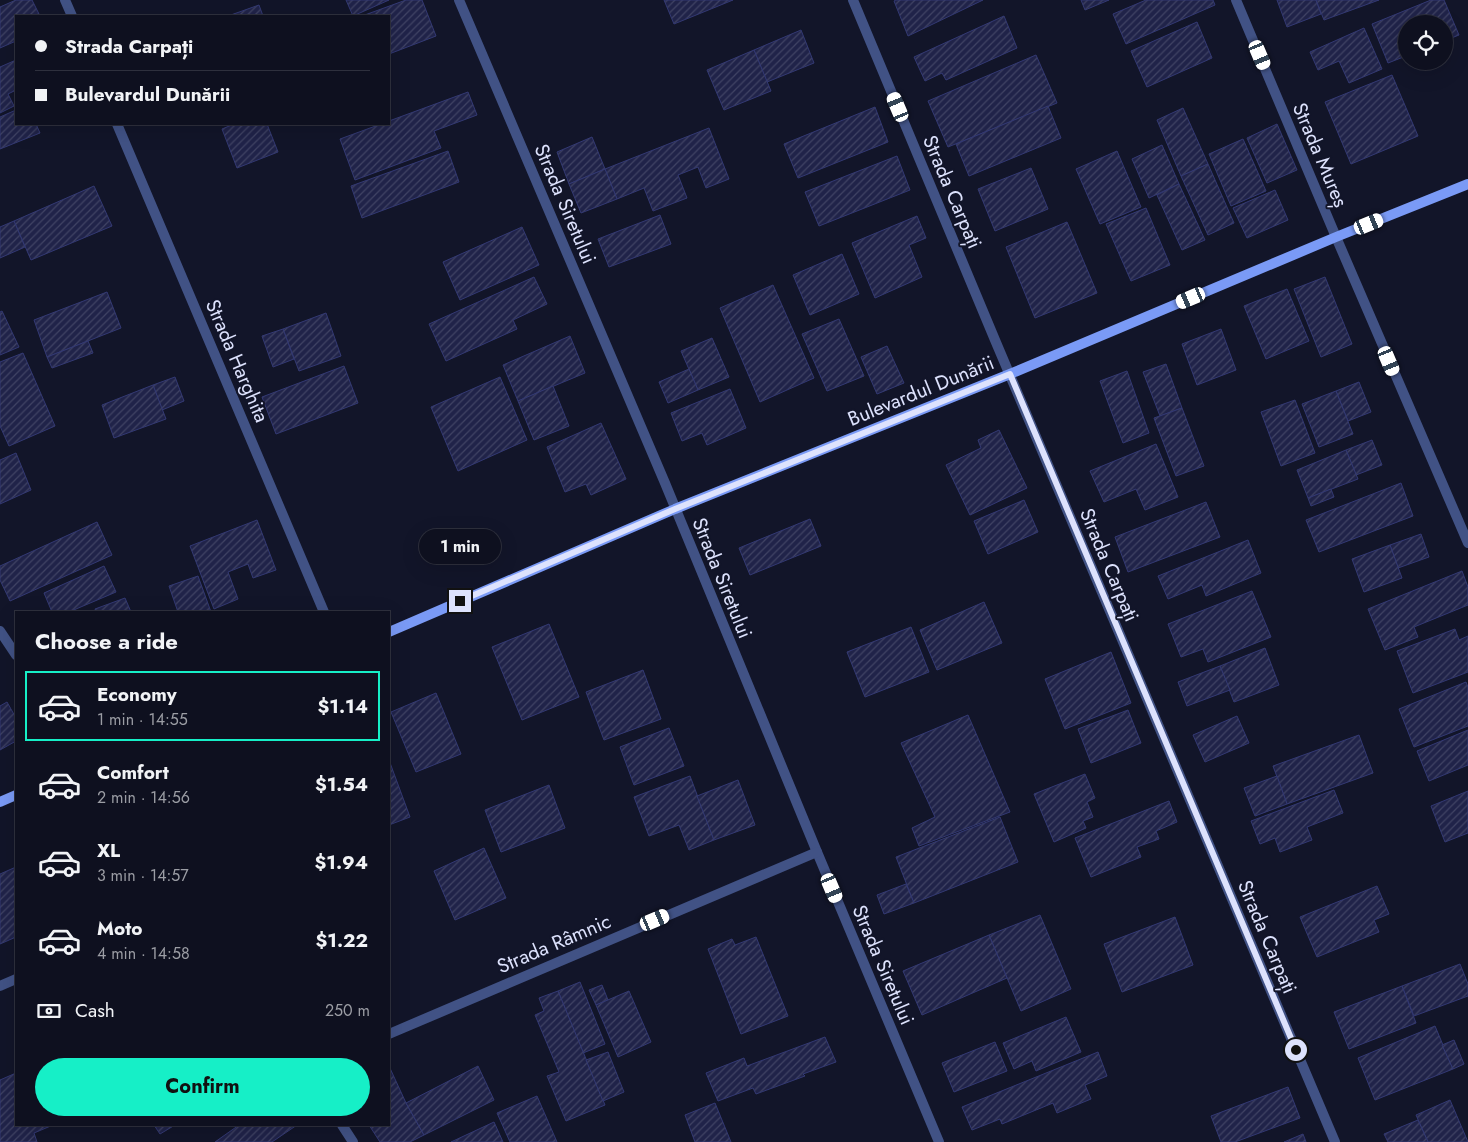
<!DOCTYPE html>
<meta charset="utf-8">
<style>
body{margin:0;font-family:Jost,sans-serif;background:#171928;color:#f1f3f6;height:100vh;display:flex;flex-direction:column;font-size:19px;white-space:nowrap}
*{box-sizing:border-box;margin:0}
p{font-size:16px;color:#9b9da4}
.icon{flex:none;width:28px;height:28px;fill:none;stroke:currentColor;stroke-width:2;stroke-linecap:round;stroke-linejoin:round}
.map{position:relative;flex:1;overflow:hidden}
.details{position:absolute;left:15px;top:611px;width:375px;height:515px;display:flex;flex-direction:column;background:#0e101f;border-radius:0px;box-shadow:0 5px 20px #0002,0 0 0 1px #2e303d}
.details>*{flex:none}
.top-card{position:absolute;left:15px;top:15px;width:375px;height:110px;border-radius:0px;box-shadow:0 5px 20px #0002,0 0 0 1px #2e303d;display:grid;align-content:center;height:110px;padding:0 20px;background:#0e101f}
.buttons{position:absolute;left:1398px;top:15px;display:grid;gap:10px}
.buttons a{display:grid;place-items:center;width:55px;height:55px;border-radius:50%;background:#0e101f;box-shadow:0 5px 20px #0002,0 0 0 1px #2e303d;font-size:25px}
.end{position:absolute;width:22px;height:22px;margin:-11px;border:6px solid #dde2fd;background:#111;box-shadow:0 0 0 2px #111}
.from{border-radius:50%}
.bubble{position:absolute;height:35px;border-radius:18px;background:#0e101f;box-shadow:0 5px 20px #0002,0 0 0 1px #2e303d;font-size:16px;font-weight:700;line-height:35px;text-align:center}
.car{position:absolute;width:15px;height:30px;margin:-15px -8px;border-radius:6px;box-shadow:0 0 4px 1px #0007;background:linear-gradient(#fff 24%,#345 0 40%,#fff 0 76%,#345 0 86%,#fff 0)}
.top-card b{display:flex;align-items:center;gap:18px;height:48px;font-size:19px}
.top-card b+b{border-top:1px solid #2e303d}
.top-card i{width:12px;height:12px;background:#f1f3f6}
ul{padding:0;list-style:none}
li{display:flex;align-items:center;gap:15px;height:70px;margin:0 10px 8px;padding:0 10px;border:2px solid transparent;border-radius:0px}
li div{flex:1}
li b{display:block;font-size:19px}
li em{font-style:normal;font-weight:700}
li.on{border-color:#16efc7}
li>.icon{width:45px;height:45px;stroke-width:1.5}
h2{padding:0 20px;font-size:22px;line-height:60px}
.pay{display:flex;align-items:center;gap:12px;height:55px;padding:0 20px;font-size:19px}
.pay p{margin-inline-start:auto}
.button{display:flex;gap:10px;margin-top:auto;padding:10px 20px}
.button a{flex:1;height:58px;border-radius:30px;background:#16efc7;color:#111;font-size:20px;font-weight:700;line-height:58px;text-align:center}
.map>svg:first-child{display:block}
</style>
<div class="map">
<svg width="1468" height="1142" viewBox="0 0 1468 1142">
<defs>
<pattern id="building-hatch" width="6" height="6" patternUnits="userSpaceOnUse" patternTransform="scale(1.25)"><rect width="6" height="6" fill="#202349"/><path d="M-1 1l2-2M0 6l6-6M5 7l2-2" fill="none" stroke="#404364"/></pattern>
</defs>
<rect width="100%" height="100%" fill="#121529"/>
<g fill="url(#building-hatch)" stroke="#333973">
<polygon points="16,0 32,0 40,16 16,16 16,41 0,48 0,7"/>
<polygon points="346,0 389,0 353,16"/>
<polygon points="406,0 422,0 436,36 389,54 389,16 362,16"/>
<polygon points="664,0 733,0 674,24"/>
<polygon points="896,0 983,0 908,36 894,1"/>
<polygon points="1081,0 1109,0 1085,10"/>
<polygon points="1146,0 1213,0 1215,5 1126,44 1113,14"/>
<polygon points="1277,0 1316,0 1321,14 1287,27"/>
<polygon points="1316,0 1379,0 1324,20"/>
<polygon points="1431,0 1444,0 1459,35 1444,41 1444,24 1406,24 1406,56 1388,63 1372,24"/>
<polygon points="259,5 263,16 228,16"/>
<polygon points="1004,16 1017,48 946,80 942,73 925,81 914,57"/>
<polygon points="1197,22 1212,58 1147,87 1131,51"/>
<polygon points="1364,28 1382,69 1349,83 1339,61 1318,70 1310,52"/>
<polygon points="801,30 814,63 767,82 754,50"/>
<polygon points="754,50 771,91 724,110 707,70"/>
<polygon points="1036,55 1057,103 948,147 928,101"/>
<polygon points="16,60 16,90 8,94 14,106 0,113 0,67"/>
<polygon points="1392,75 1418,136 1351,164 1325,102"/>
<polygon points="468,92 477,115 434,131 441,148 355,180 340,139 381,124 389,124 389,121"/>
<polygon points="1048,106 1061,138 969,176 956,144"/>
<polygon points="875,107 888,142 798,178 784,144"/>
<polygon points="1183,108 1208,164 1181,176 1157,120"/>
<polygon points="16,110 16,124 36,124 40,133 0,149 0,117"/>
<polygon points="234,124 267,124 278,152 237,168 222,129"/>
<polygon points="1277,124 1297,170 1267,183 1247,138"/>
<polygon points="709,128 729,179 706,188 698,167 678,175 687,198 653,211 644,188 617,199 605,169"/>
<polygon points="592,137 605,169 569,184 557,152"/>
<polygon points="1243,139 1266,191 1231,206 1209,154"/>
<polygon points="1162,145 1179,184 1149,198 1132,159"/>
<polygon points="448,151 459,182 362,218 351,186"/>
<polygon points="1117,151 1141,207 1100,224 1076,169"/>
<polygon points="897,156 910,190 819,226 805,192"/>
<polygon points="1208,164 1234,223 1208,235 1181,176"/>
<polygon points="1031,168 1048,209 995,231 978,189"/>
<polygon points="605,169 617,199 581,213 569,184"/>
<polygon points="1179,184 1205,240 1182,250 1157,195"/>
<polygon points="94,186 112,226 31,260 14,221"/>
<polygon points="1275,190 1288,220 1247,238 1233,208"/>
<polygon points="1146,208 1170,265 1131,281 1106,224"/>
<polygon points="660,215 671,244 609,267 598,239"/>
<polygon points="917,216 926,238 909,245 922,277 875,298 852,243"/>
<polygon points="14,221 25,247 0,258 0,227"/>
<polygon points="1067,222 1097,293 1035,318 1006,247"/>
<polygon points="522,227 539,265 460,300 443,262"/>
<polygon points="842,254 859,294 810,315 793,275"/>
<polygon points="534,277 547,304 513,320 517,329 446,361 429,324"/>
<polygon points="1325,277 1352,344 1321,357 1294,289"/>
<polygon points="773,285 814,378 760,402 720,308"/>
<polygon points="1287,289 1309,341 1266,359 1244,306"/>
<polygon points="107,292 121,328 47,357 34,320"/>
<polygon points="2,311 19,347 0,355 0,312"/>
<polygon points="326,313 341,356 299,371 283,329"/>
<polygon points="839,319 864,376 827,391 802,334"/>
<polygon points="283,329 294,359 273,367 262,336"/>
<polygon points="1221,329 1236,370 1197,385 1182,344"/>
<polygon points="570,336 585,373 518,401 503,365"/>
<polygon points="712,338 729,377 698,390 681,351"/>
<polygon points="88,341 93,353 52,368 47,357"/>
<polygon points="887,346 904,383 877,394 861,357"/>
<polygon points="23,353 55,426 9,446 0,426 0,362"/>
<polygon points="1166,364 1182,408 1160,416 1143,372"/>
<polygon points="344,366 358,403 276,434 262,397"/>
<polygon points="689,369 698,390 668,403 659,382"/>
<polygon points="1127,371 1149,433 1123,443 1100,381"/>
<polygon points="175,377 184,401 162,410 153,385"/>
<polygon points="500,377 527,440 458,471 431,407"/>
<polygon points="1359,382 1371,412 1348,421 1336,391"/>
<polygon points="153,385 166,419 114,438 102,405"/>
<polygon points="553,386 569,426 534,440 518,401"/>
<polygon points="730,389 746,428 707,445 702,433 682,441 671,413"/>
<polygon points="1336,391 1353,434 1319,447 1302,404"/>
<polygon points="1295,400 1315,453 1281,466 1261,412"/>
<polygon points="1182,408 1204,466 1176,476 1154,418"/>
<polygon points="601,423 626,479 591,495 586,484 565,492 547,447"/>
<polygon points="999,430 1027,488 970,515 946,465 981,448 978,440"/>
<polygon points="1372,440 1382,465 1356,475 1346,450"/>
<polygon points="1156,444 1178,497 1145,510 1136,489 1104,502 1090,471"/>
<polygon points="1346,450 1358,479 1308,498 1297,470"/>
<polygon points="16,453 31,490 0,504 0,460"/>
<polygon points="1401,483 1413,516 1319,552 1306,520"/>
<polygon points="1331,489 1334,497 1311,506 1308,498"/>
<polygon points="1024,500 1038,532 988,554 974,521"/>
<polygon points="1206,502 1220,537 1128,572 1115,537"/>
<polygon points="810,519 821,546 750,575 739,548"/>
<polygon points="257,520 276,570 253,578 248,564 228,572 238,599 214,609 190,546"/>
<polygon points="97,522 112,555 10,601 0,580 0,566"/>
<polygon points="1421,534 1429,557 1398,568 1390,545"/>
<polygon points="1248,540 1261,573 1206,596 1202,585 1168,599 1158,576"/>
<polygon points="1390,545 1402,578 1364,592 1352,559"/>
<polygon points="104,566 116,592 69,612 52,612 44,593"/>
<polygon points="1462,571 1468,587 1468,605 1414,627 1418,637 1385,650 1368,609"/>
<polygon points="198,576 211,612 178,612 169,586"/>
<polygon points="1252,591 1271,637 1208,662 1203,649 1181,657 1168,624"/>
<polygon points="125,598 131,612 96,612 95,609"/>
<polygon points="984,602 1002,643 937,670 920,630"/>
<polygon points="549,624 579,697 522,720 492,647"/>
<polygon points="911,627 929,672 865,697 847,652"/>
<polygon points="1455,629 1459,640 1468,636 1468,672 1413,693 1397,651"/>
<polygon points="1265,648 1279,685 1234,702 1220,666"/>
<polygon points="1111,652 1131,703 1065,729 1045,679"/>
<polygon points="1220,666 1230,690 1187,706 1178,682"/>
<polygon points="643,670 661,719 604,740 586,692"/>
<polygon points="1466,682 1468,687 1468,726 1414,747 1399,709"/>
<polygon points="436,693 461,754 416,772 391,712"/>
<polygon points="7,702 16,718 16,741 0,750 0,706"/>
<polygon points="1128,710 1141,743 1091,763 1078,729"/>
<polygon points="968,715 1010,812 919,846 912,828 935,817 901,743"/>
<polygon points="1237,716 1249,743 1205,762 1193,735"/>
<polygon points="669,728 684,766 634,785 620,747"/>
<polygon points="1468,730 1468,765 1429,781 1417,751"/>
<polygon points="1359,735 1373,773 1287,804 1273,766"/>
<polygon points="389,760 410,817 389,825"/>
<polygon points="1085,774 1095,798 1087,802 1093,817 1083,821 1086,828 1054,842 1034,794"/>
<polygon points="690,776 714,840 689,850 679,825 649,836 634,797"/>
<polygon points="1277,776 1287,804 1255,816 1244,788"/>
<polygon points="738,780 755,825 714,840 697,796"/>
<polygon points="549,785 565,828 501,852 485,810"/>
<polygon points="1334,790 1343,813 1307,827 1312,840 1280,852 1275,838 1260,844 1251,821"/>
<polygon points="1468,791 1468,833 1445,842 1431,806"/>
<polygon points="1169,801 1177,822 1156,831 1159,839 1137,847 1141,857 1091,877 1075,838"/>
<polygon points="1000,817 1018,862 914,903 896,857"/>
<polygon points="484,848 506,898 455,920 434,871"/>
<polygon points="16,867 16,937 0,944 0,874"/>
<polygon points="906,884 914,903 884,914 877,895"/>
<polygon points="1377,886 1389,914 1374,920 1379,932 1317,957 1300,917"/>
<polygon points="1040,915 1071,989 1021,1011 989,935"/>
<polygon points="1175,917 1193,965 1122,992 1104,944"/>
<polygon points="989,935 1007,978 922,1015 903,971"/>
<polygon points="756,937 788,1016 741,1034 708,949 732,939 735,945"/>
<polygon points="1460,964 1468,984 1468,996 1414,1016 1402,986"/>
<polygon points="580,982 605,1044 583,1053 558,991"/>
<polygon points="602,985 608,1000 596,1005 589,990"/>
<polygon points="1402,986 1416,1023 1349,1049 1334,1012"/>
<polygon points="558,991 605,1105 566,1121 547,1076 559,1072 535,1015 544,1011 539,998"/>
<polygon points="629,991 651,1042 618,1057 596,1005"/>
<polygon points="1066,1017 1081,1052 1036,1071 1032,1061 1014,1069 1003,1043"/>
<polygon points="1435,1026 1453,1069 1375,1100 1358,1058"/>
<polygon points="825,1037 836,1062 803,1074 805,1076 756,1094 753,1088 718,1101 706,1073 744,1058 747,1066"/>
<polygon points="1454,1040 1464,1064 1453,1069 1442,1045"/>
<polygon points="995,1042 1007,1071 954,1092 942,1063"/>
<polygon points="608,1052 624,1092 603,1101 586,1060"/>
<polygon points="1098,1052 1107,1076 1085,1085 1091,1099 1057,1113 1053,1103 1002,1124 1000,1119 972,1130 962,1107"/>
<polygon points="389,1066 406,1103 424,1135 410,1142 380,1142 369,1125 389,1125"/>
<polygon points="478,1066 494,1100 424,1135 406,1103"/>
<polygon points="16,1073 16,1125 53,1125 34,1133 37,1142 0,1142 0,1080"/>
<polygon points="1288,1087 1300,1118 1235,1142 1221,1142 1211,1116"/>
<polygon points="537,1096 557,1142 510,1142 497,1113"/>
<polygon points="1450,1100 1468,1142 1428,1142 1416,1115"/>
<polygon points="715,1103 731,1142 695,1142 685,1115"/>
<polygon points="1418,1120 1428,1142 1388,1142 1384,1134"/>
<polygon points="494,1122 503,1142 451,1142"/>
<polygon points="154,1125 175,1125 160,1134"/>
<polygon points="239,1125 297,1125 272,1142 215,1142"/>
<polygon points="1303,1134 1306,1142 1284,1142"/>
</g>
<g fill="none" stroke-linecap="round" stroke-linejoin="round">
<polyline stroke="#415285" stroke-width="10" points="0,986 16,979"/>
<g stroke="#415285" stroke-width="10">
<polyline points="65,0 72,16"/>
<polyline points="459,0 665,483 817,852 939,1142"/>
<polyline points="853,0 995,340 1335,1142"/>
<polyline points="1236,0 1336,237 1468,543"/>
<polyline points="117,124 324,612"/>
<polyline points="0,631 16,655"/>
<polyline points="389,1034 817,852"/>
<polyline points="342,1125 353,1142"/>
</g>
<g stroke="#7a9af6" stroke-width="10">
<polyline points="389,632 675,509 1010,374 1336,237 1468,184"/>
<polyline points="0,802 16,795"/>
</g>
</g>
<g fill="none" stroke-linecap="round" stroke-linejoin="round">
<polyline stroke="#dde2fd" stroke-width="6" points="460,601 675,509 1010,374 1296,1050"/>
</g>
<g text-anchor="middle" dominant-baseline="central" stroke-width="4" stroke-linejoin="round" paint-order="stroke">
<g font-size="20" fill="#dde2fd" stroke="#121529">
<text transform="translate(1320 155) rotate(67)">Strada Mureș</text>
<text transform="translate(952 192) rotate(67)">Strada Carpați</text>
<text transform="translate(565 204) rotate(67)">Strada Siretului</text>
<text transform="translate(237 361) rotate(67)">Strada Harghita</text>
<text transform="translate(921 391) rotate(-22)">Bulevardul Dunării</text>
<text transform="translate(1109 565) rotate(67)">Strada Carpați</text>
<text transform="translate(722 578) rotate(68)">Strada Siretului</text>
<text transform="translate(1267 937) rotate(67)">Strada Carpați</text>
<text transform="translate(554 944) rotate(-23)">Strada Râmnic</text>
<text transform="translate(883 965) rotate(67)">Strada Siretului</text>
</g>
</g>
</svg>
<div class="buttons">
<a><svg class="icon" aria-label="locate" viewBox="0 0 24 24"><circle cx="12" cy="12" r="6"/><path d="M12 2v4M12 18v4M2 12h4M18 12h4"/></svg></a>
</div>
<i class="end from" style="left:1296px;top:1050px"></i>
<i class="end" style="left:460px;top:601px"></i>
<div class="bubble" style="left:419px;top:529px;width:82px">1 min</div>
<i class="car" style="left:1260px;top:55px;rotate:157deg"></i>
<i class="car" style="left:898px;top:107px;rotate:337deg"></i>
<i class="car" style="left:1369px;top:224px;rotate:68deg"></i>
<i class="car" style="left:1191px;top:298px;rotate:247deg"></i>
<i class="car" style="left:1389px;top:361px;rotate:157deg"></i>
<i class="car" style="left:832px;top:888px;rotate:157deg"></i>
<i class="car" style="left:655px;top:920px;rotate:67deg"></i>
<div class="top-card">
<b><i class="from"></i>Strada Carpați</b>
<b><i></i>Bulevardul Dunării</b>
</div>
<section class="details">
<h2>Choose a ride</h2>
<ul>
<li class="on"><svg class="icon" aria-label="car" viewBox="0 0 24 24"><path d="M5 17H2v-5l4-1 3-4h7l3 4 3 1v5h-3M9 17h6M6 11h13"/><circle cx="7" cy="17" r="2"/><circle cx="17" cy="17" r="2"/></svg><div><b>Economy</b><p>1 min · 14:55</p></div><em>$1.14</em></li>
<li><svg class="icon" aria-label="car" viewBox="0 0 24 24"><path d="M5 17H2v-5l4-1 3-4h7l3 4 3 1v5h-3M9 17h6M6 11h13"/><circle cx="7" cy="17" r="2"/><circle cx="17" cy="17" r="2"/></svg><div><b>Comfort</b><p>2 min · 14:56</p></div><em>$1.54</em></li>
<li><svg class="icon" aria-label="car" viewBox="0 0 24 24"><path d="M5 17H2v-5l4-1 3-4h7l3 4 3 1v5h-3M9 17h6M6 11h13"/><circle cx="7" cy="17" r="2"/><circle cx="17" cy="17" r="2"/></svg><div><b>XL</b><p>3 min · 14:57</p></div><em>$1.94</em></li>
<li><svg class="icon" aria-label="car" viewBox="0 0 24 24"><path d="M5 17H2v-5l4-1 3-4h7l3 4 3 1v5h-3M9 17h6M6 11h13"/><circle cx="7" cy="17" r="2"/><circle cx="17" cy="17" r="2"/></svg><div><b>Moto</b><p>4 min · 14:58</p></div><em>$1.22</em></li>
</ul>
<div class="pay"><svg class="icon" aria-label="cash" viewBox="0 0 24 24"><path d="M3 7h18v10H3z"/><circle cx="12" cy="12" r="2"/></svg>Cash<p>250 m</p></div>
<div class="button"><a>Confirm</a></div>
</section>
</div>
